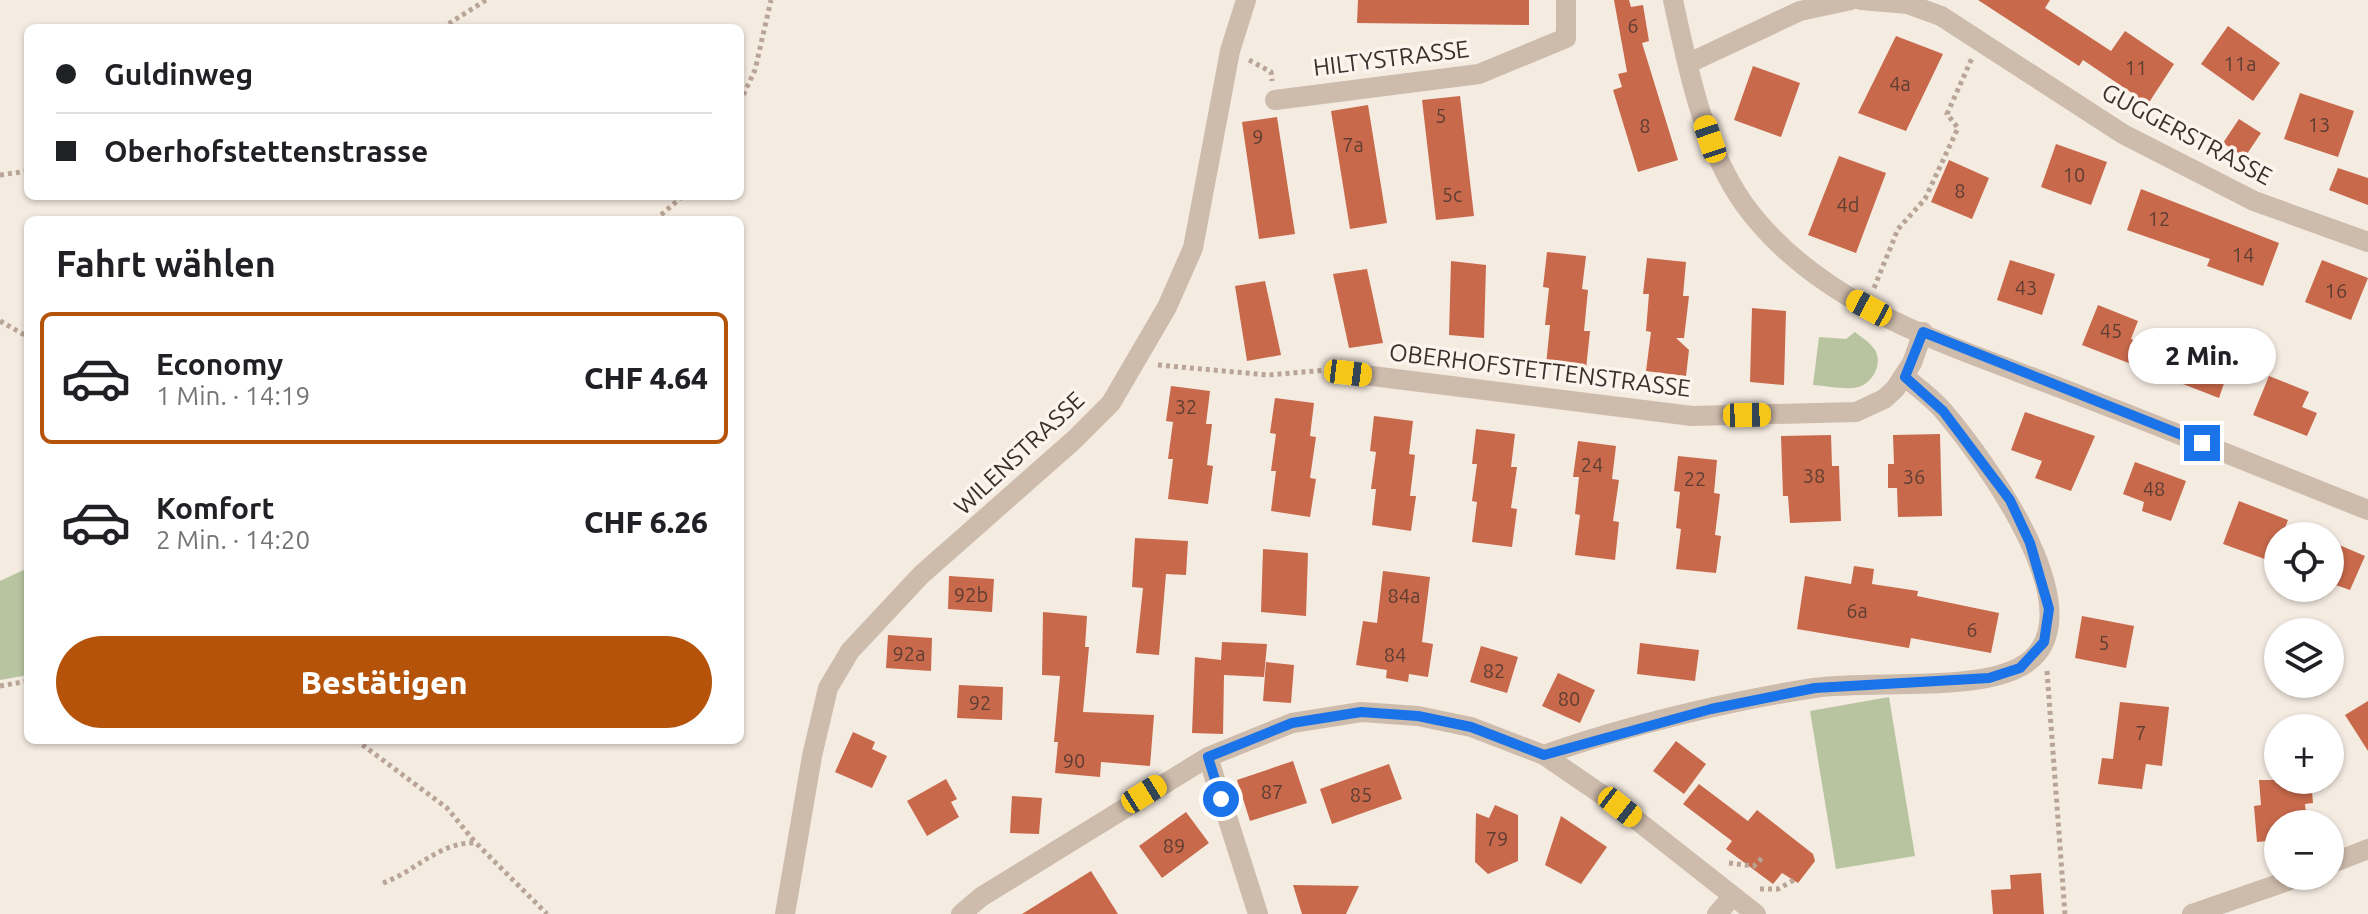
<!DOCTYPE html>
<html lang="de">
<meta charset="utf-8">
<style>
body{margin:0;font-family:Ubuntu,sans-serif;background:#f6f6f6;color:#202124;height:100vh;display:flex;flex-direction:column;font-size:30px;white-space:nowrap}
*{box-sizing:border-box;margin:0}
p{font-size:26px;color:#757577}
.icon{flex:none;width:44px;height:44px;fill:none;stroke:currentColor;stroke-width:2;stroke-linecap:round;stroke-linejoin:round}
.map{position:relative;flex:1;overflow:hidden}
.details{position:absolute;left:24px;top:216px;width:720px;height:528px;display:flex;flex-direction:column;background:#fff;border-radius:12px;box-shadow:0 2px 6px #0004}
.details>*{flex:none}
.guide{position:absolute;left:24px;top:24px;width:720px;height:176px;border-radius:12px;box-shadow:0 2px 6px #0004;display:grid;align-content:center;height:176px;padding:0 32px;background:#fff}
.tools{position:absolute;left:2264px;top:522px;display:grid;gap:16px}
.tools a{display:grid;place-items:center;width:80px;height:80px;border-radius:50%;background:#fff;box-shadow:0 2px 6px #0004;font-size:40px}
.end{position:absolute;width:36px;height:36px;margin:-18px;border:10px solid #1a73e8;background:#fff;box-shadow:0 0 0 4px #fff}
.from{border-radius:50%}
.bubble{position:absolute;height:56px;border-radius:28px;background:#fff;box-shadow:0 2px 6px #0004;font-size:26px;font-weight:800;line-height:56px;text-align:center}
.car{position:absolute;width:24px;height:48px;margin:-24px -12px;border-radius:10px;box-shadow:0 0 6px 2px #0007;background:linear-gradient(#f5c518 24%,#345 0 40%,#f5c518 0 76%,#345 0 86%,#f5c518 0)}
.guide b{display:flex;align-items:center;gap:28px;height:76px;font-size:30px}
.guide b+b{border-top:2px solid #e0e0e0}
.guide i{width:20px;height:20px;background:#202124}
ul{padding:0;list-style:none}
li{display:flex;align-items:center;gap:24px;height:132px;margin:0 16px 12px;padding:0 16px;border:4px solid transparent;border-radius:12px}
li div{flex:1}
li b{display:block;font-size:30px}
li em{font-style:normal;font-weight:800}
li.active{border-color:#b45309}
li>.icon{width:72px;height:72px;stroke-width:1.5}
h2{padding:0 32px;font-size:36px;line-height:96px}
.primary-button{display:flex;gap:16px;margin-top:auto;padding:16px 32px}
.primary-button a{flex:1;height:92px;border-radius:48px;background:#b45309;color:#fff;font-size:32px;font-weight:800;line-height:92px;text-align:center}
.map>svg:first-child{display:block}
</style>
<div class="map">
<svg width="2368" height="914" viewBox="0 0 2368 914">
<rect width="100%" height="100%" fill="#f4ebe1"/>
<g fill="#b8c4a0">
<path d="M1855 332C1861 337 1871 343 1875 350 1884 366 1870 387 1853 388 1840 389 1826 386 1813 385L1819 337 1846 339Z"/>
<polygon points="28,568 28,675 0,680 0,581"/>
<polygon points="1889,697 1915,856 1836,869 1810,711"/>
</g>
<g fill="#c8694b">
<polygon points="1358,0 1529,0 1529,25 1357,23"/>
<polygon points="1614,0 1629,0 1631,7 1643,5 1649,41 1642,43 1678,160 1638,172 1613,90 1622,87 1618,74 1627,72"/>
<polygon points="1978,0 2050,0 2045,8 2111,51 2125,31 2174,64 2148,104 2083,60 2079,66"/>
<polygon points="2228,26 2280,63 2253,101 2201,64"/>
<polygon points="1896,36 1943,54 1906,131 1858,113"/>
<polygon points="1753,66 1800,83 1781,137 1734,120"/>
<polygon points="2300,93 2354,111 2338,157 2284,139"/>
<polygon points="1460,96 1474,216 1436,220 1422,100"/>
<polygon points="1368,105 1387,223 1350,229 1331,111"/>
<polygon points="1277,117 1295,234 1259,239 1242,122"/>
<polygon points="2239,119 2261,133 2245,157 2223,143"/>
<polygon points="2056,144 2107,162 2091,205 2041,187"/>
<polygon points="1839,156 1886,173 1856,253 1808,235"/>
<polygon points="1949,160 1989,178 1972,219 1931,202"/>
<polygon points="2338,168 2368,178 2368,205 2329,190"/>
<polygon points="2141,189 2279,243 2263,286 2207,266 2210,259 2127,230"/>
<polygon points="1547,252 1586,256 1582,289 1588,290 1584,331 1590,331 1586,369 1546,365 1550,325 1545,325 1549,288 1543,287"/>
<polygon points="1647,258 1686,262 1683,296 1689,296 1684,338 1676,338 1689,350 1686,376 1646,371 1651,332 1646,331 1649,294 1643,294"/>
<polygon points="2010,260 2055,274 2042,315 1997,300"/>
<polygon points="2322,260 2368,278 2351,320 2305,302"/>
<polygon points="1451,261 1486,265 1484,338 1449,335"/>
<polygon points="1367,269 1383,343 1349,348 1333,274"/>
<polygon points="1265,281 1281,355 1247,361 1235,286"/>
<polygon points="2098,305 2138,321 2131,339 2177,357 2183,342 2232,360 2219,398 2082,345"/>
<polygon points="1752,308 1786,311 1784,385 1750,382"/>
<polygon points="2269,376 2309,392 2302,407 2317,413 2307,436 2253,415"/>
<polygon points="1171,386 1210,391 1206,424 1212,424 1207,465 1213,466 1208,504 1168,499 1173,459 1168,459 1173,422 1166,421"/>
<polygon points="1275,398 1314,403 1310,436 1316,437 1310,478 1316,479 1310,517 1271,511 1276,471 1271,471 1276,434 1270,433"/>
<polygon points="2025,412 2095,436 2071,491 2035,478 2042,461 2011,450"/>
<polygon points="1374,416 1413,421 1409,454 1415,455 1410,496 1416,496 1411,531 1372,525 1376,489 1371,489 1376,452 1370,451"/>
<polygon points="1476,429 1515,434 1511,467 1517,467 1511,508 1517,509 1512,547 1472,542 1477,502 1472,501 1477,464 1472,464"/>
<polygon points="1940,434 1942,516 1898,517 1897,488 1888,488 1888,464 1894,464 1893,435"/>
<polygon points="1831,435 1832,466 1839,466 1841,521 1790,523 1788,496 1783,496 1781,436"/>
<polygon points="1578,441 1616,446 1612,479 1619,480 1613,521 1619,522 1615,560 1575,555 1580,515 1575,514 1579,477 1573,477"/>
<polygon points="1678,456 1717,460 1714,493 1720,494 1715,535 1721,536 1716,573 1676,569 1681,529 1676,528 1680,492 1674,491"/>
<polygon points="2135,462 2186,481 2171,521 2142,511 2144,502 2123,494"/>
<polygon points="2239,501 2288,520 2282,536 2278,536 2273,562 2223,544"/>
<polygon points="1135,538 1188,541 1186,575 1166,574 1159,655 1136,653 1143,588 1132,587"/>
<polygon points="2330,541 2365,556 2350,590 2330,583"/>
<polygon points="1263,549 1308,553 1306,616 1261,612"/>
<polygon points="1854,566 1874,569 1872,584 1918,591 1917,596 1999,613 1991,653 1911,638 1909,648 1797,629 1805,576 1851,584"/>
<polygon points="1383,571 1430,577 1422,642 1433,644 1428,677 1409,674 1408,682 1386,678 1387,670 1356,665 1363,621 1377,623"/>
<polygon points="949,576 994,579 992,612 948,609"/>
<polygon points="1043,612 1087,616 1085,647 1089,647 1083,712 1154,715 1150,766 1101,762 1100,777 1055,773 1058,742 1054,742 1060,676 1042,675"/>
<polygon points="2082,616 2134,626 2126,668 2075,658"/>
<polygon points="888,635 932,638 931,671 886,668"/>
<polygon points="1222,642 1267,644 1264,677 1224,675 1223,734 1192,733 1195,657 1221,660"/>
<polygon points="1640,643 1699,650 1695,681 1637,674"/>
<polygon points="1481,646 1518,657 1507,693 1470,682"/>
<polygon points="1266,662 1294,665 1291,703 1263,701"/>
<polygon points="1558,673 1595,690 1580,723 1542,706"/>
<polygon points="959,685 1003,687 1002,720 957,718"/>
<polygon points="2368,701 2368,751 2345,715"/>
<polygon points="2120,702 2169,707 2162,766 2146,764 2142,789 2098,784 2102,758 2113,759"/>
<polygon points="853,732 875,742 872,749 887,756 872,788 835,772"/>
<polygon points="1676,741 1706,764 1684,794 1653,771"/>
<polygon points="1293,761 1307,803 1250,821 1237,780"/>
<polygon points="1389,764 1402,799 1332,824 1320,789"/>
<polygon points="946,779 957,799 951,802 959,817 927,836 907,801"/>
<polygon points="2259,780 2311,780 2313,803 2305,804 2307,824 2278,824 2278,840 2257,842 2254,806 2261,805"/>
<polygon points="1699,784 1748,821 1757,810 1813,854 1815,861 1798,883 1782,873 1773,884 1726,849 1732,841 1683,804"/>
<polygon points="1012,796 1042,798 1039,834 1010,833"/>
<polygon points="1495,805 1518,815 1518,861 1488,874 1475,862 1476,813 1489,818"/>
<polygon points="1186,812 1209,843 1162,878 1139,846"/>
<polygon points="1561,816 1607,847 1581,884 1545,865"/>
<polygon points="1091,871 1118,914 1022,914"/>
<polygon points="2041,873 2044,914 1993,914 1991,890 2011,889 2010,875"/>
<polygon points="1293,885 1359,886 1346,914 1302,914"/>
</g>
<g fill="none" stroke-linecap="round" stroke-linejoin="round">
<g stroke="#b9a596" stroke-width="5" stroke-dasharray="4 4" stroke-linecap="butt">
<polyline points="442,28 486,0"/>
<polyline points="1249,60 1271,72 1272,81"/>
<polyline points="740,102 755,70 771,0"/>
<polyline points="0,175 28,171"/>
<polyline points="655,220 683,196"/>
<polyline points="1874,288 1898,229 1925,199 1958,128 1947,114 1972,58"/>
<polyline points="0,321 28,337"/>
<polyline points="1158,365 1268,375 1327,370"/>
<polyline points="2047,671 2065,914"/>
<polyline points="0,686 28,681"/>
<polyline points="356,740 447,808 475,842"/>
<polyline points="1729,863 1754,866 1763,857"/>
<path d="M383 883C415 872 440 841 476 843L547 914"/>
<polyline points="1760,889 1778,889 1794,880"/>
</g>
<g stroke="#cdbbac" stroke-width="20">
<path d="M1673 0C1688 69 1703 146 1744 204 1822 312 1963 349 2081 396 2177 433 2272 472 2368 510"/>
<polyline points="1861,0 1908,4 1941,16 2123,134 2254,201 2368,242"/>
<polyline points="1689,63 1800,11 1851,0"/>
<polyline points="1275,100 1479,74 1566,38 1566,0"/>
<polyline points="1348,373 1692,416 1856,412 1884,399 1895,389 1912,363 1923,332"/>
<path d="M1544 755C1625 726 1729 701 1814 688 1870 680 1970 692 2018 668 2107 624 1983 458 1945 413 1934 399 1918 388 1905 377"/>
<polyline points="1208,757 1258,914"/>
<polyline points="2330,864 2368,849"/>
<polyline points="785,914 812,756 828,688 850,651 921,575 1074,440 1111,403 1167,307 1193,248 1230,51 1246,0"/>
<polyline points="961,914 981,897 1208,757 1292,723 1361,712 1418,716 1471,727 1544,755 1620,807 1756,914"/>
<polyline points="1717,914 1732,897"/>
<polyline points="2192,914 2302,876"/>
</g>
</g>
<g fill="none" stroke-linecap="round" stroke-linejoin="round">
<polyline stroke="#1a73e8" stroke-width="10" points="1221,799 1208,757 1292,723 1361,712 1418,716 1471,727 1544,755 1711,709 1815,688 1989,678 2020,668 2044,642 2049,609 2030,543 2010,500 1943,411 1905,377 1923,332 2202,443"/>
</g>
<g text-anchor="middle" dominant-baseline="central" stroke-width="7" stroke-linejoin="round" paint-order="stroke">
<g font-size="20" fill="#5e3e33">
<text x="1633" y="25">6</text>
<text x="2240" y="63">11a</text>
<text x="2136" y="67">11</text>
<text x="1900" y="83">4a</text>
<text x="1441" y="115">5</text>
<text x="2319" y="124">13</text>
<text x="1645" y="125">8</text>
<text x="1258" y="136">9</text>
<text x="1353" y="144">7a</text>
<text x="2074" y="174">10</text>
<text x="1960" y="190">8</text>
<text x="1452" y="194">5c</text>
<text x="1848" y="204">4d</text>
<text x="2159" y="218">12</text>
<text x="2243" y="254">14</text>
<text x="2026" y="287">43</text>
<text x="2336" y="290">16</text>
<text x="2111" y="330">45</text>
<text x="1186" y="406">32</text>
<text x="1592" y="464">24</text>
<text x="1814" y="475">38</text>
<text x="1914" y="476">36</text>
<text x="1695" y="478">22</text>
<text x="2154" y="488">48</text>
<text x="971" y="594">92b</text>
<text x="1404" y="595">84a</text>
<text x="1857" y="610">6a</text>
<text x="1972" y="629">6</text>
<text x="2104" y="642">5</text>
<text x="909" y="653">92a</text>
<text x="1395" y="654">84</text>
<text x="1494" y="670">82</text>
<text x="1569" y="698">80</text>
<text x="980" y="702">92</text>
<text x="2141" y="732">7</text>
<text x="1074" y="760">90</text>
<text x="1272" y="791">87</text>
<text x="1361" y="794">85</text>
<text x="1497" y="838">79</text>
<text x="1174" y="845">89</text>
</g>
<g font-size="24" fill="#3b302b" stroke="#fbf5ee">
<text transform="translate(1391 58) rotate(-7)">HILTYSTRASSE</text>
<text transform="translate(2187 134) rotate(28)">GUGGERSTRASSE</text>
<text transform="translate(1540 370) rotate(7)">OBERHOFSTETTENSTRASSE</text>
<text transform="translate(1019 453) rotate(-43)">WILENSTRASSE</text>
</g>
</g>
</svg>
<div class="tools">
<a><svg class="icon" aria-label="locate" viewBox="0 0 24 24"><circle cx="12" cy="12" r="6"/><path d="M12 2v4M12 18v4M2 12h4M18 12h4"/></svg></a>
<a><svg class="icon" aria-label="layers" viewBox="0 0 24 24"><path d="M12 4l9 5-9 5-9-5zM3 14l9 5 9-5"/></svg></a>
<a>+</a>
<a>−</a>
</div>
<i class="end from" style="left:1221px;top:799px"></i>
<i class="end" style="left:2202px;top:443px"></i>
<div class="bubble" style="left:2128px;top:328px;width:148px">2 Min.</div>
<i class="car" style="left:1710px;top:139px;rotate:341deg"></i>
<i class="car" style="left:1869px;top:308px;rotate:298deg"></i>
<i class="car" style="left:1348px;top:373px;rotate:97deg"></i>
<i class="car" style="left:1747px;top:415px;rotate:89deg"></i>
<i class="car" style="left:1144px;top:794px;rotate:58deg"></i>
<i class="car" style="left:1620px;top:807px;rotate:128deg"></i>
<div class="guide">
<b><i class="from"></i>Guldinweg</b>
<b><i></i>Oberhofstettenstrasse</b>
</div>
<section class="details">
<h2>Fahrt wählen</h2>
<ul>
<li class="active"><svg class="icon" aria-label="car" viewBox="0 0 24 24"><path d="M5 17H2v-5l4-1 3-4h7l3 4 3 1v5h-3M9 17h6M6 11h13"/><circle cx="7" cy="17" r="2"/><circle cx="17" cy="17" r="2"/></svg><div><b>Economy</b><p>1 Min. · 14:19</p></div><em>CHF 4.64</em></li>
<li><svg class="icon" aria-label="car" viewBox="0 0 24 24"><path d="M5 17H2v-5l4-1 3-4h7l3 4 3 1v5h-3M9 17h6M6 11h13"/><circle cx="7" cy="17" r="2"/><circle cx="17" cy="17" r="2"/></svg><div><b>Komfort</b><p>2 Min. · 14:20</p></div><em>CHF 6.26</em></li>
</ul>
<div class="primary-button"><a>Bestätigen</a></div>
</section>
</div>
